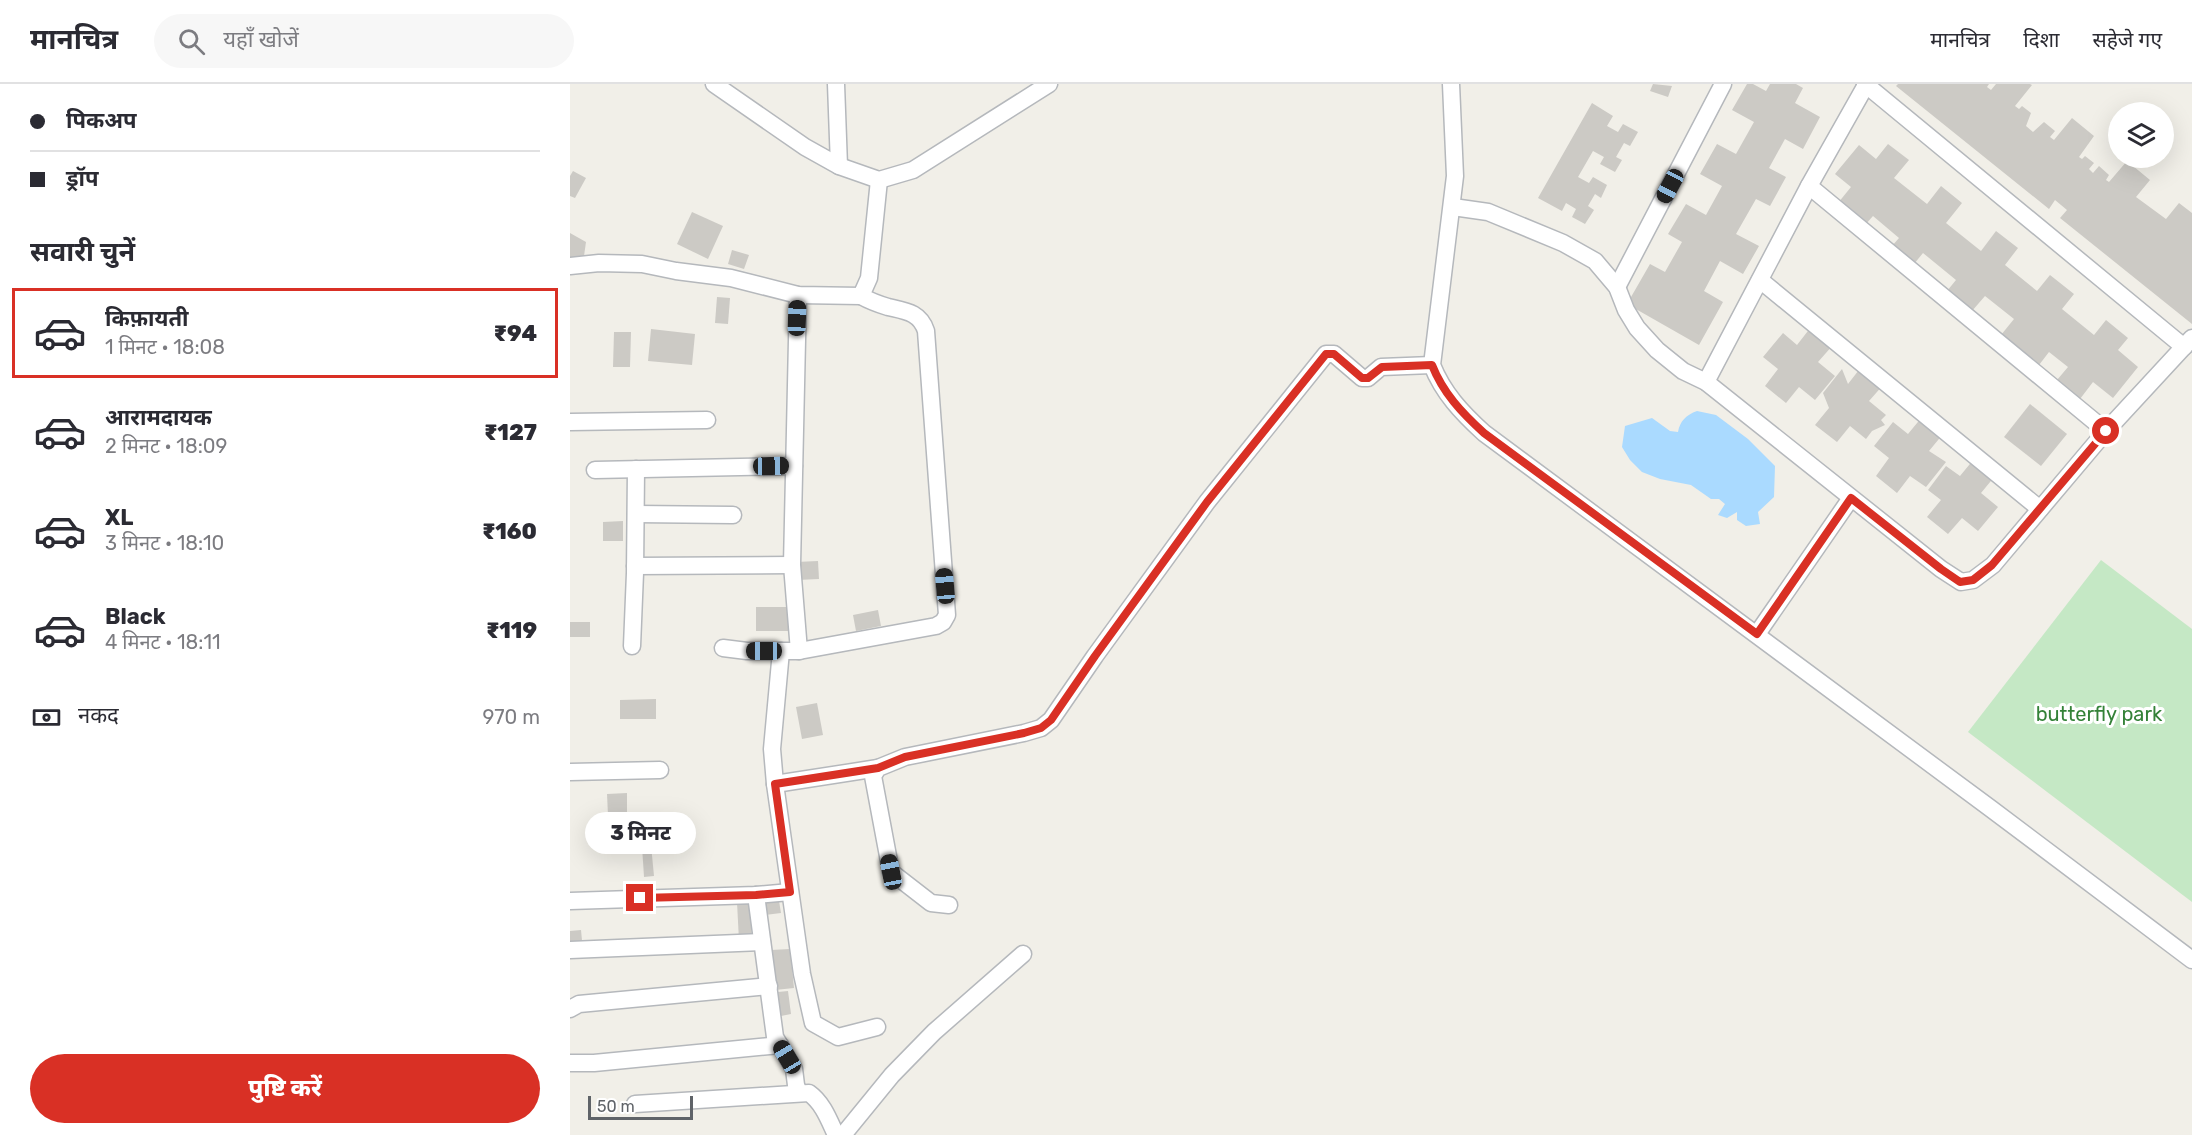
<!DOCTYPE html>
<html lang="hi">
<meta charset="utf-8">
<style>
body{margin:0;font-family:Rubik,"Noto Sans Devanagari",sans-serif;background:#f7f7f7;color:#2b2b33;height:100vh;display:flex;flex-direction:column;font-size:22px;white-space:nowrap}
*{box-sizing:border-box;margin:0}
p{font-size:20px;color:#7c7c81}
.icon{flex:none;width:33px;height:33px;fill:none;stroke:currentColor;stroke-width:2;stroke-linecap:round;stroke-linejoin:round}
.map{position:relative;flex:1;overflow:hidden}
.panel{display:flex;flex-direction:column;background:#fff;width:570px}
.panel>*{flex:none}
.hud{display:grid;align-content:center;height:132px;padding:0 30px;background:#fff}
.fabs{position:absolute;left:1538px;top:18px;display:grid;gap:12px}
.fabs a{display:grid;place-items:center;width:66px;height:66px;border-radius:50%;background:#fff;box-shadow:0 6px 24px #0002;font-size:30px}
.scale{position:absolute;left:18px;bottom:15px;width:105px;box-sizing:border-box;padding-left:6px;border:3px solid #5f6368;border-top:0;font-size:16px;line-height:21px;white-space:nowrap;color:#5f6368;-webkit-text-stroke:4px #fff;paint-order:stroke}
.end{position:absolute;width:27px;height:27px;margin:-14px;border:8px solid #d93025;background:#fff;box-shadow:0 0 0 3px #fff}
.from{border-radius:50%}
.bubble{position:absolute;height:42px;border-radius:21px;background:#fff;box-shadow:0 6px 24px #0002;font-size:20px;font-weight:800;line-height:42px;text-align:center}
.car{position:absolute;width:18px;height:36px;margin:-18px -9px;border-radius:8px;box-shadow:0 0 4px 2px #0007;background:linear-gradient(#222 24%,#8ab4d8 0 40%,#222 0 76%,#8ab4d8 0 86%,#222 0)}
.hud b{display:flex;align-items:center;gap:21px;height:57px;font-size:22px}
.hud b+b{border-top:2px solid #e1e1e2}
.hud i{width:15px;height:15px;background:#2b2b33}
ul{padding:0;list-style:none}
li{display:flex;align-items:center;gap:18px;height:90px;margin:0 12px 9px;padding:0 18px;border:3px solid transparent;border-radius:0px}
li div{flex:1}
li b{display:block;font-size:22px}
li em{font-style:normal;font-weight:800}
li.active{border-color:#d93025}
li>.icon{width:54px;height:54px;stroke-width:1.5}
h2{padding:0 30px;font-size:27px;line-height:72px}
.pay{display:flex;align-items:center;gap:15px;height:66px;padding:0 30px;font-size:22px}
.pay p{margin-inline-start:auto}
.cta{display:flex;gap:12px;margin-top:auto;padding:12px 30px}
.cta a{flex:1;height:69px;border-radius:36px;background:#d93025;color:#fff;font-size:24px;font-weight:800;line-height:69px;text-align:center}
header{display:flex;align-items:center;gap:36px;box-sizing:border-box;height:84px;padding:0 30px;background:#fff;border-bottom:2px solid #e1e1e2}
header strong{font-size:28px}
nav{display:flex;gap:33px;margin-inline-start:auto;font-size:21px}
.search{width:420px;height:54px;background:#f7f7f7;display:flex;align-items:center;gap:15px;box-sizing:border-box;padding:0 21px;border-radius:33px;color:#7c7c81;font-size:22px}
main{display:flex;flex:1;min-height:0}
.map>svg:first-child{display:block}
</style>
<header>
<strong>मानचित्र</strong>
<div class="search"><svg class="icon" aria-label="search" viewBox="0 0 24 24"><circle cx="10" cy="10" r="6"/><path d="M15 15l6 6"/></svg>यहाँ खोजें</div>
<nav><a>मानचित्र</a><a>दिशा</a><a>सहेजे गए</a></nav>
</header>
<main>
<section class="panel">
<div class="hud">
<b><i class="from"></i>पिकअप</b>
<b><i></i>ड्रॉप</b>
</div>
<h2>सवारी चुनें</h2>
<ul>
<li class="active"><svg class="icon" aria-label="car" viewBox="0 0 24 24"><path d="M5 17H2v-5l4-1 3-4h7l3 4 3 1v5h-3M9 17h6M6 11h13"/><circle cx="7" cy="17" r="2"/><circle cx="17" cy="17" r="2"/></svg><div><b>किफ़ायती</b><p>1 मिनट · 18:08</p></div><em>₹94</em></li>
<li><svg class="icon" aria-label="car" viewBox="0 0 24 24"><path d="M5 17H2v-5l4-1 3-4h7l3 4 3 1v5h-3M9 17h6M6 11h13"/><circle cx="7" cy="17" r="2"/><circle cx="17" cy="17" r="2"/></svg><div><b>आरामदायक</b><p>2 मिनट · 18:09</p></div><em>₹127</em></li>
<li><svg class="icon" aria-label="car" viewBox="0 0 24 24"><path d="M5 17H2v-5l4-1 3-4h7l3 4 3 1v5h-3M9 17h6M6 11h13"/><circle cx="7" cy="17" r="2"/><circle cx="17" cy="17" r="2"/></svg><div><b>XL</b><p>3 मिनट · 18:10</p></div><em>₹160</em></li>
<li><svg class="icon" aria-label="car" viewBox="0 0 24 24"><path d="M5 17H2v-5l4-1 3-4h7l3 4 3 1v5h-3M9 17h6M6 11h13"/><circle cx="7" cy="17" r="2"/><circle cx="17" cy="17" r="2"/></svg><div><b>Black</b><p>4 मिनट · 18:11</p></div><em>₹119</em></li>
</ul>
<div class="pay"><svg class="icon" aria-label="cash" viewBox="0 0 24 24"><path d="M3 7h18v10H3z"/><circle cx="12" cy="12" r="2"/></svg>नकद<p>970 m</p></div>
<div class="cta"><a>पुष्टि करें</a></div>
</section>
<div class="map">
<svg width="1622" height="1051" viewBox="0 0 1622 1051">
<rect width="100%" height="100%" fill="#f1efe8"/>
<polygon fill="#c5e8c5" points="1531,476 1622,545 1622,818 1398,648"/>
<path fill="#aadaff" d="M1127 327 1146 331 1178 355 1205 382 1204 413 1188 428 1190 440 1176 442 1167 436V428L1157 434 1148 431 1155 420 1149 415H1141L1121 401 1090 395 1072 388 1060 376 1052 363 1055 342 1082 334 1100 347 1108 348C1110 337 1116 331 1127 327Z"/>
<g fill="#cccac5">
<polygon points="1083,0 1102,2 1098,13 1080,7"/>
<polygon points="1177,0 1183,0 1196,7 1200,0 1226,0 1233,4 1225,19 1250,33 1233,65 1215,55 1199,84 1216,93 1200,122 1186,115 1166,150 1189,162 1173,190 1150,177 1134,207 1153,218 1129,261 1057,220 1080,180 1095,188 1112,158 1098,150 1116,120 1136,131 1152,102 1130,90 1147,60 1166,70 1184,38 1162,26"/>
<polygon points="1328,0 1419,0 1417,3 1421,6 1426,0 1460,0 1462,1 1445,22 1449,25 1452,22 1461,29 1456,42 1463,48 1474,38 1485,47 1480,53 1484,56 1502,34 1524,52 1509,73 1512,75 1515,72 1524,79 1519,85 1523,89 1529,82 1539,91 1536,96 1539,98 1557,77 1580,96 1566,113 1596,135 1609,119 1622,129 1622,240 1490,134 1497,126 1485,116 1479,125 1326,2"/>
<polygon points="1022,19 1043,32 1037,42 1048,48 1053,40 1068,48 1060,62 1054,59 1046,73 1052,76 1045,88 1030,80 1034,73 1023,67 1008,93 1019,99 1023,93 1037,101 1031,114 1025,110 1018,122 1024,126 1015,140 1002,133 1006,125 996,119 992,127 968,114"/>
<polygon points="1318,60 1339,76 1324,94 1357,120 1371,102 1392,119 1376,139 1411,167 1426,147 1448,164 1435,181 1467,207 1480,191 1504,210 1492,225 1524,251 1536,236 1558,254 1548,266 1568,283 1543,314 1523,298 1510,315 1487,296 1498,283 1479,268 1469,281 1431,251 1444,235 1415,212 1402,227 1377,207 1386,196 1353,169 1344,180 1322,162 1329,154 1303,132 1295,141 1268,119 1281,103 1265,90 1289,61 1306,75"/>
<polygon points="3,87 16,94 5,114 0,112 0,92"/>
<polygon points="122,128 153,142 138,175 107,160"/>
<polygon points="0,149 16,158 13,179 0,177"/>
<polygon points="162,166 179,171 174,185 158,180"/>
<polygon points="147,213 160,214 158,240 145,239"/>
<polygon points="1241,243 1263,261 1248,278 1265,292 1245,316 1229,303 1216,319 1195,302 1208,285 1193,273 1213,249 1227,261"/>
<polygon points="81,245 125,250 122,281 78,277"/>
<polygon points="44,248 61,248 60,283 43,283"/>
<polygon points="1292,282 1314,300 1299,317 1316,331 1311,336 1315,341 1302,347 1296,355 1280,342 1267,358 1245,341 1259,324 1253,309 1272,285 1278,300"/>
<polygon points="1460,320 1497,350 1471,382 1434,353"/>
<polygon points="1352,333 1373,350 1359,367 1376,378 1356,403 1340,392 1327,409 1306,392 1319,374 1304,362 1323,338 1338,350"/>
<polygon points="1404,375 1425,392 1411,409 1428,423 1408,447 1392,434 1378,450 1357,433 1371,416 1358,406 1376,382 1390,392"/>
<polygon points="53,437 53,457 33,457 33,438"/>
<polygon points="248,477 249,495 227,496 226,478"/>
<rect x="186" y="523" width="35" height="24"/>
<polygon points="308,526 311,542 286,547 283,531"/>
<rect x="0" y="538" width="20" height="15"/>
<polygon points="86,615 86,635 50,635 50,616"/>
<polygon points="247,619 253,651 232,655 226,623"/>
<polygon points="57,709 57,731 38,731 37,710"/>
<polygon points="81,761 84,792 74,793 72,762"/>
<polygon points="180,817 182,856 169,857 167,818"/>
<polygon points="209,817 211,829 195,831 194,819"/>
<polygon points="11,846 13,867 0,868 0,847"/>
<polygon points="220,865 224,904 205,906 201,866"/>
<polygon points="218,907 221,930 211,932 208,908"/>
</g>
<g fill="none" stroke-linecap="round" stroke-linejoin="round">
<g stroke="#b5b8bc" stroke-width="19">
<g id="minor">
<polyline points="144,0 235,63 269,82 309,96 343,86 479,0"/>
<polyline points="266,0 269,82"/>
<path d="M881 0 885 92 862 281C873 309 892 329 914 349L1420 724 1622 876"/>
<polyline points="1295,0 1614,263"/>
<polyline points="1239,102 1536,347"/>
<polyline points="883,123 918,128 993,159 1025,177 1047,203 1056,226 1067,244 1087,266 1113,287 1136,298 1371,485 1391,498 1403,496 1423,481 1536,347 1622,254"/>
<polyline points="0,182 29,179 72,180 106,187 161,194 228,211 291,212 299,194 309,96"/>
<polyline points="1190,196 1470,425"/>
<polyline points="1047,203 1153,0"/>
<polyline points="228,211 222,481 229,567"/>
<polyline points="1136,298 1239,102 1296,1"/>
<polyline points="0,338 137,336"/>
<polyline points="25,386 224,382"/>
<polyline points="66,430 163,431"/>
<polyline points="65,482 222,481"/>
<polyline points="1187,550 1281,414"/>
<polyline points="62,562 65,489 66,385"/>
<path d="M153 564 177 567H229L366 542 373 538 377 531 356 247C350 228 335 227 318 223 308 220 300 217 291 212"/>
<polyline points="211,567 202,665 205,700 232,890 243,939 268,953 307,943"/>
<polyline points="0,688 90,686"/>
<polyline points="205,700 308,684"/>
<polyline points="186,811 205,953 224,985 226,1001 229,1009"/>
<polyline points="0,817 186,811 220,808"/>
<polyline points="379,821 361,819 321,788 303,692 308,684 335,673 454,649 471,644 481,636 525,572 637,418 756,270 764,270 792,294 798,294 811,283 862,281"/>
<polyline points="0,866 192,858"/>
<polyline points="0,925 9,920 199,902"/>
<polyline points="0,979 24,979 210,961"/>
<path d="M65 1020 239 1009C253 1019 259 1036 266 1051"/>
<polyline points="273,1051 322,991 364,948 453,870"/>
</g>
</g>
<use href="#minor" stroke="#fff" stroke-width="16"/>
</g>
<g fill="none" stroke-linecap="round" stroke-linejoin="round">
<path stroke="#d93025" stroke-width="8" d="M70 814 186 811 220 808 205 700 308 684 335 673 454 649 471 644 481 636 525 572 637 418 756 270H764L792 294H798L812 283 862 281C873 309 892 329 914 349L1187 550 1281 414 1371 485 1390 498 1403 496 1422 481 1536 347"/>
</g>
<g text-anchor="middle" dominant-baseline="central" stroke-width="6" stroke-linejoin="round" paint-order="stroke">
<g font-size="20" fill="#348238" stroke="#fff">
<text x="1529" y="630">butterfly park</text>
</g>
</g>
</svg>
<div class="fabs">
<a><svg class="icon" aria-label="layers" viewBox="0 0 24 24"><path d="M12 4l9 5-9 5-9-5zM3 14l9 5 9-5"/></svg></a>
</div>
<div class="scale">50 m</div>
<i class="end from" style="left:1536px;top:347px"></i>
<i class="end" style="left:70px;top:814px"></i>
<div class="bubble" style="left:15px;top:728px;width:111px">3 मिनट</div>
<i class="car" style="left:1100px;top:102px;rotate:208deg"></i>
<i class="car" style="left:227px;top:234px;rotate:2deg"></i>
<i class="car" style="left:201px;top:382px;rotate:89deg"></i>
<i class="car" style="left:375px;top:502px;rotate:355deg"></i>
<i class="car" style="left:194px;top:567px;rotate:270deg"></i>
<i class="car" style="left:321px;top:788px;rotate:349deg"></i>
<i class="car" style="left:217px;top:973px;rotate:329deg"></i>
</div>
</main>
